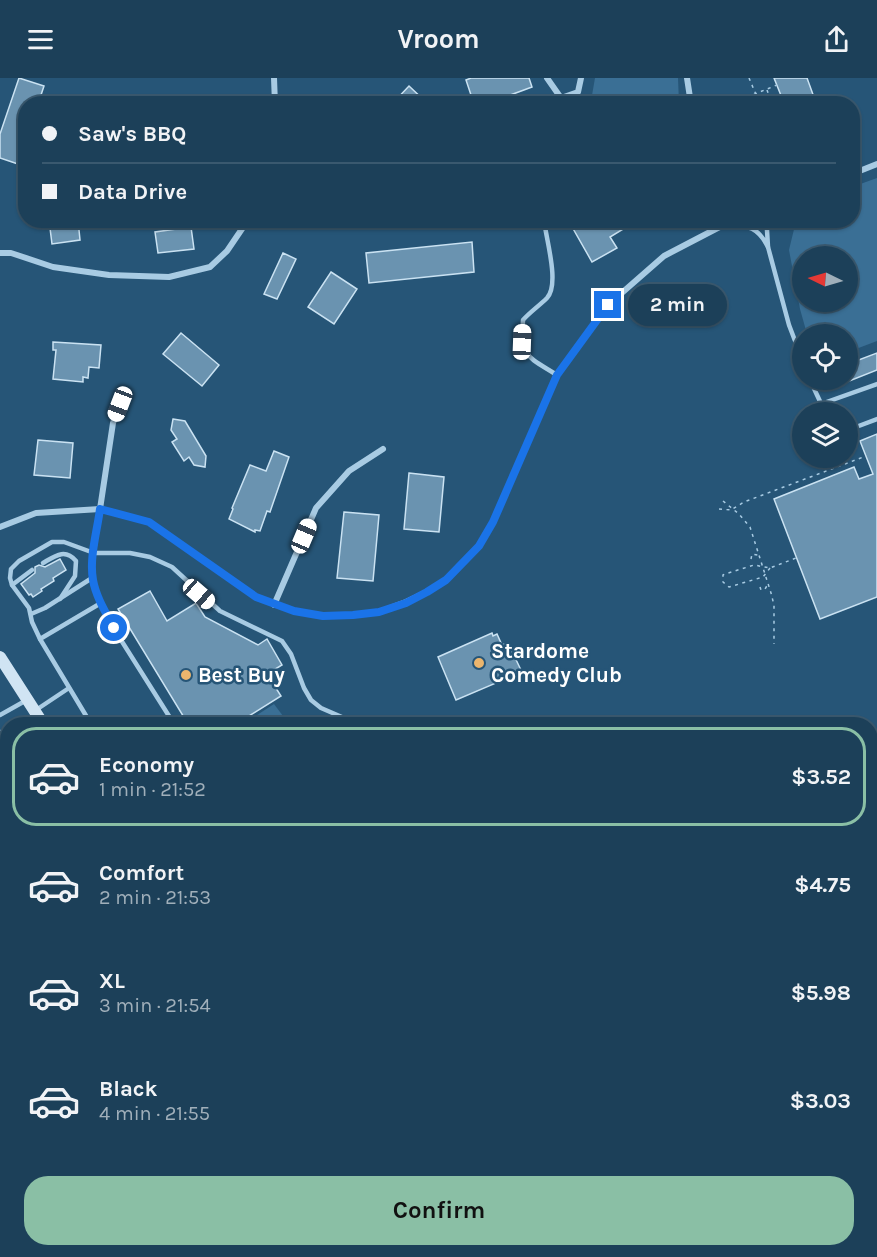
<!DOCTYPE html>
<meta charset="utf-8">
<style>
body{margin:0;font-family:Karla,sans-serif;background:#25475f;color:#f1f3f6;height:100vh;display:flex;flex-direction:column;font-size:22px;white-space:nowrap}
*{box-sizing:border-box;margin:0}
p{font-size:20px;color:#a0afba}
.icon{flex:none;width:33px;height:33px;fill:none;stroke:currentColor;stroke-width:2;stroke-linecap:round;stroke-linejoin:round}
.map{position:relative;flex:1;overflow:hidden}
.panel{position:absolute;left:0px;top:639px;width:878px;height:540px;display:flex;flex-direction:column;background:#1c4059;border-radius:24px 24px 0 0;box-shadow:0 2px 4px #0004,0 0 0 2px #3a596f}
.panel>*{flex:none}
.guide{position:absolute;left:18px;top:18px;width:842px;height:132px;border-radius:24px;box-shadow:0 2px 4px #0004,0 0 0 2px #3a596f;display:grid;align-content:center;height:132px;padding:0 24px;background:#1c4059}
.needle{width:39px;rotate:275deg}
.buttons{position:absolute;left:792px;top:168px;display:grid;gap:12px}
.buttons a{display:grid;place-items:center;width:66px;height:66px;border-radius:50%;background:#1c4059;box-shadow:0 2px 4px #0004,0 0 0 2px #3a596f;font-size:30px}
.end{position:absolute;width:27px;height:27px;margin:-14px;border:8px solid #1a73e8;background:#fff;box-shadow:0 0 0 3px #fff}
.from{border-radius:50%}
.bubble{position:absolute;height:42px;border-radius:21px;background:#1c4059;box-shadow:0 2px 4px #0004,0 0 0 2px #3a596f;font-size:20px;font-weight:700;line-height:42px;text-align:center}
.car{position:absolute;width:18px;height:36px;margin:-18px -9px;border-radius:8px;box-shadow:0 0 4px 2px #0007;background:linear-gradient(#fff 24%,#345 0 40%,#fff 0 76%,#345 0 86%,#fff 0)}
.guide b{display:flex;align-items:center;gap:21px;height:57px;font-size:22px}
.guide b+b{border-top:2px solid #3a596f}
.guide i{width:15px;height:15px;background:#f1f3f6}
ul{padding:10px 0 0;list-style:none}
li{display:flex;align-items:center;gap:18px;height:99px;margin:0 12px 9px;padding:0 12px;border:3px solid transparent;border-radius:24px}
li div{flex:1}
li b{display:block;font-size:22px}
li em{font-style:normal;font-weight:700}
li.current{border-color:#8abfa5}
li>.icon{width:54px;height:54px;stroke-width:1.5}
.cta{display:flex;gap:12px;margin-top:auto;padding:12px 24px}
.cta a{flex:1;height:69px;border-radius:24px;background:#8abfa5;color:#111;font-size:24px;font-weight:700;line-height:69px;text-align:center}
header{display:flex;justify-content:space-between;align-items:center;height:78px;padding:0 24px;background:#1c4059;font-size:27px;font-weight:700}
.map>svg:first-child{display:block}
</style>
<header><svg class="icon" aria-label="menu" viewBox="0 0 24 24"><path d="M4 6h16M4 12h16M4 18h16"/></svg>Vroom<svg class="icon" aria-label="share" viewBox="0 0 24 24"><path d="M12 15V3M7 8l5-5 5 5M5 13v7h14v-7"/></svg></header>
<div class="map">
<svg width="877" height="1179" viewBox="0 0 877 1179">
<rect width="100%" height="100%" fill="#265577"/>
<g fill="#3a6f95" fill-rule="evenodd">
<polygon points="595,0 678,0 679,25 576,25 591,23"/>
<path d="M877 100V263L848 274V256H807L800 231 789 172 796 143 852 142V109ZM802 178H848V224H802Z"/>
<polygon points="274,626 286,642 278,646 243,646"/>
</g>
<g fill="#6a93b0" stroke="#cae2f2" stroke-width="1.5">
<polygon points="19,0 44,8 38,26 26,26 26,63 18,86 0,80 0,56"/>
<polygon points="471,0 529,0 532,9 486,26 474,26 466,2"/>
<polygon points="774,0 807,0 815,22 806,26 780,26 782,20"/>
<polygon points="409,8 428,26 392,26"/>
<polygon points="49,142 78,142 80,162 52,166"/>
<polygon points="579,142 638,142 610,159 617,170 592,184 571,147"/>
<polygon points="191,149 194,171 158,175 155,154"/>
<polygon points="472,164 474,194 369,205 366,175"/>
<polygon points="283,175 296,181 277,221 264,216"/>
<polygon points="331,194 357,211 334,246 308,229"/>
<polygon points="181,255 219,287 202,308 163,276"/>
<polygon points="53,264 101,267 99,290 89,289 88,300 83,299 83,304 53,301 56,272 53,272"/>
<polygon points="877,275 877,292 829,311 825,302 848,302 848,286"/>
<polygon points="173,341 185,343 206,378 205,389 194,387 189,379 184,383 172,364 177,361 171,352"/>
<polygon points="877,356 877,519 820,541 774,421 854,389 859,401 873,396 860,363"/>
<polygon points="38,362 73,365 70,400 34,397"/>
<polygon points="274,373 289,379 270,434 267,433 260,453 255,452 255,454 229,441 233,431 232,430 250,387 266,393"/>
<polygon points="409,395 444,399 439,454 404,451"/>
<polygon points="344,434 379,437 373,503 337,500"/>
<polygon points="60,481 66,492 53,500 54,503 41,511 42,513 33,519 31,516 29,517 21,506 35,495 35,489 39,487 45,489"/>
<polygon points="150,513 167,543 196,525 205,539 258,567 267,561 282,587 267,596 281,618 236,646 188,646 118,531"/>
<polygon points="492,555 493,558 497,556 502,567 508,565 521,592 516,594 517,596 456,622 438,579"/>
<polygon points="0,998 8,1010 8,1116 0,1120"/>
<polygon points="479,1172 514,1172 517,1179 482,1179"/>
<polygon points="614,1172 664,1172 646,1179 636,1179 635,1175 624,1179 616,1179"/>
<polygon points="802,1172 837,1172 834,1179 818,1179"/>
</g>
<g fill="none" stroke-linecap="round" stroke-linejoin="round">
<g stroke="#a8cbe3" stroke-width="1.5" stroke-dasharray="3 4.5" stroke-linecap="butt">
<polyline points="749,0 760,26"/>
<polyline points="767,12 772,26"/>
<polyline points="740,22 777,7"/>
<polyline points="830,26 835,24"/>
<polyline points="723,423 739,436 750,449 771,515 774,527 774,566"/>
<polyline points="719,431 731,432 744,424 866,378"/>
<polyline points="751,481 752,476 758,477"/>
<polyline points="770,490 763,499 729,509 723,504 723,497 725,496 754,487 770,490 796,480"/>
<polyline points="760,509 761,512 765,511 768,506"/>
</g>
<g stroke="#a8cbe3" stroke-width="4.5">
<path d="M544 142C546 161 560 206 547 220 539 228 530 234 523 242 521 280 527 278 557 297"/>
<path d="M727 145C748 148 758 149 768 169L767 152 771 142"/>
<polyline points="768,169 789,247 802,281"/>
<polyline points="810,302 825,334"/>
<polyline points="821,326 877,306"/>
<polyline points="848,348 856,349 877,341"/>
<polyline points="100,431 92,488 92,500 96,514 121,562 174,646"/>
<path d="M43 485C55 478 65 470 76 483L75 498 60 521"/>
<polyline points="12,507 32,492"/>
<polyline points="31,536 45,530 92,500"/>
<polyline points="40,561 32,544 29,530 12,507 10,500 11,491 19,483 52,464 64,464 94,475 130,475 150,479 172,489 220,533 282,563 291,576 304,610 311,622 321,630 358,646"/>
<polyline points="36,632 69,610"/>
<polyline points="0,637 25,623"/>
<polyline points="91,646 40,561 101,525"/>
<polyline points="0,654 8,666"/>
<polyline points="0,681 8,682"/>
<polyline points="0,797 8,798"/>
<polyline points="870,972 877,969"/>
<polyline points="0,977 8,989"/>
<polyline points="870,1107 877,1108"/>
<polyline points="0,1163 8,1158"/>
<polyline points="98,1172 108,1179"/>
<polyline points="536,1172 537,1179"/>
</g>
<g stroke="#a8cbe3" stroke-width="6">
<polyline points="274,0 275,26"/>
<polyline points="547,0 561,20 578,14 581,0"/>
<polyline points="687,0 691,26"/>
<polyline points="852,96 877,86"/>
<polyline points="0,175 11,175 53,189 109,197 169,199 210,189 227,173 248,142"/>
<polyline points="100,431 113,345 120,326"/>
<polyline points="0,449 36,435 100,431 149,444 256,519 294,533 323,538 353,537 379,534 406,524 427,514 446,502 479,468 493,444 557,297 608,227 664,178 733,142"/>
<polyline points="274,527 316,430 349,393 383,371"/>
<polyline points="0,768 8,768"/>
</g>
<g stroke="#d0e4f3" stroke-width="12">
<polyline points="0,579 43,646"/>
<polyline points="365,1172 369,1179"/>
</g>
<g stroke="#e7f2fc" stroke-width="15">
<polyline points="870,882 877,879"/>
<polyline points="870,914 877,911"/>
<polyline points="111,1179 129,1172"/>
<polyline points="178,1179 197,1172"/>
<polyline points="383,1179 383,1172"/>
</g>
</g>
<g fill="none" stroke-linecap="round" stroke-linejoin="round">
<path stroke="#1a73e8" stroke-width="8" d="M114 550C106 535 96 519 93 502 89 480 97 454 100 431L149 444 256 519 294 533 323 538 353 537 379 534 406 525 427 514 446 502 479 468 493 444 557 297 608 227"/>
</g>
<g fill="#ebb56d" stroke="#265577" stroke-width="2">
<circle cx="479" cy="585" r="6"/>
<circle cx="186" cy="597" r="6"/>
</g>
<g text-anchor="middle" dominant-baseline="central" stroke-width="5" stroke-linejoin="round" paint-order="stroke">
<g font-size="21" font-weight="bold" fill="#fff" stroke="#265577" text-anchor="start">
<text x="491" y="573">Stardome<tspan x="491" dy="24">Comedy Club</tspan></text>
<text x="198" y="597">Best Buy</text>
</g>
</g>
</svg>
<div class="buttons">
<a><svg class="needle" viewBox="-14 -14 28 28"><path d="M0-13l5 13h-10z" fill="#e53935"/><path d="M0 13l5-13h-10z" fill="#a0afba"/></svg></a>
<a><svg class="icon" aria-label="locate" viewBox="0 0 24 24"><circle cx="12" cy="12" r="6"/><path d="M12 2v4M12 18v4M2 12h4M18 12h4"/></svg></a>
<a><svg class="icon" aria-label="layers" viewBox="0 0 24 24"><path d="M12 4l9 5-9 5-9-5zM3 14l9 5 9-5"/></svg></a>
</div>
<i class="end from" style="left:114px;top:550px"></i>
<i class="end" style="left:608px;top:227px"></i>
<div class="bubble" style="left:628px;top:206px;width:99px">2 min</div>
<i class="car" style="left:522px;top:264px;rotate:2deg"></i>
<i class="car" style="left:120px;top:326px;rotate:201deg"></i>
<i class="car" style="left:304px;top:458px;rotate:23deg"></i>
<i class="car" style="left:199px;top:516px;rotate:131deg"></i>
<div class="guide">
<b><i class="from"></i>Saw's BBQ</b>
<b><i></i>Data Drive</b>
</div>
<section class="panel">
<ul>
<li class="current"><svg class="icon" aria-label="car" viewBox="0 0 24 24"><path d="M5 17H2v-5l4-1 3-4h7l3 4 3 1v5h-3M9 17h6M6 11h13"/><circle cx="7" cy="17" r="2"/><circle cx="17" cy="17" r="2"/></svg><div><b>Economy</b><p>1 min · 21:52</p></div><em>$3.52</em></li>
<li><svg class="icon" aria-label="car" viewBox="0 0 24 24"><path d="M5 17H2v-5l4-1 3-4h7l3 4 3 1v5h-3M9 17h6M6 11h13"/><circle cx="7" cy="17" r="2"/><circle cx="17" cy="17" r="2"/></svg><div><b>Comfort</b><p>2 min · 21:53</p></div><em>$4.75</em></li>
<li><svg class="icon" aria-label="car" viewBox="0 0 24 24"><path d="M5 17H2v-5l4-1 3-4h7l3 4 3 1v5h-3M9 17h6M6 11h13"/><circle cx="7" cy="17" r="2"/><circle cx="17" cy="17" r="2"/></svg><div><b>XL</b><p>3 min · 21:54</p></div><em>$5.98</em></li>
<li><svg class="icon" aria-label="car" viewBox="0 0 24 24"><path d="M5 17H2v-5l4-1 3-4h7l3 4 3 1v5h-3M9 17h6M6 11h13"/><circle cx="7" cy="17" r="2"/><circle cx="17" cy="17" r="2"/></svg><div><b>Black</b><p>4 min · 21:55</p></div><em>$3.03</em></li>
</ul>
<div class="cta"><a>Confirm</a></div>
</section>
</div>
